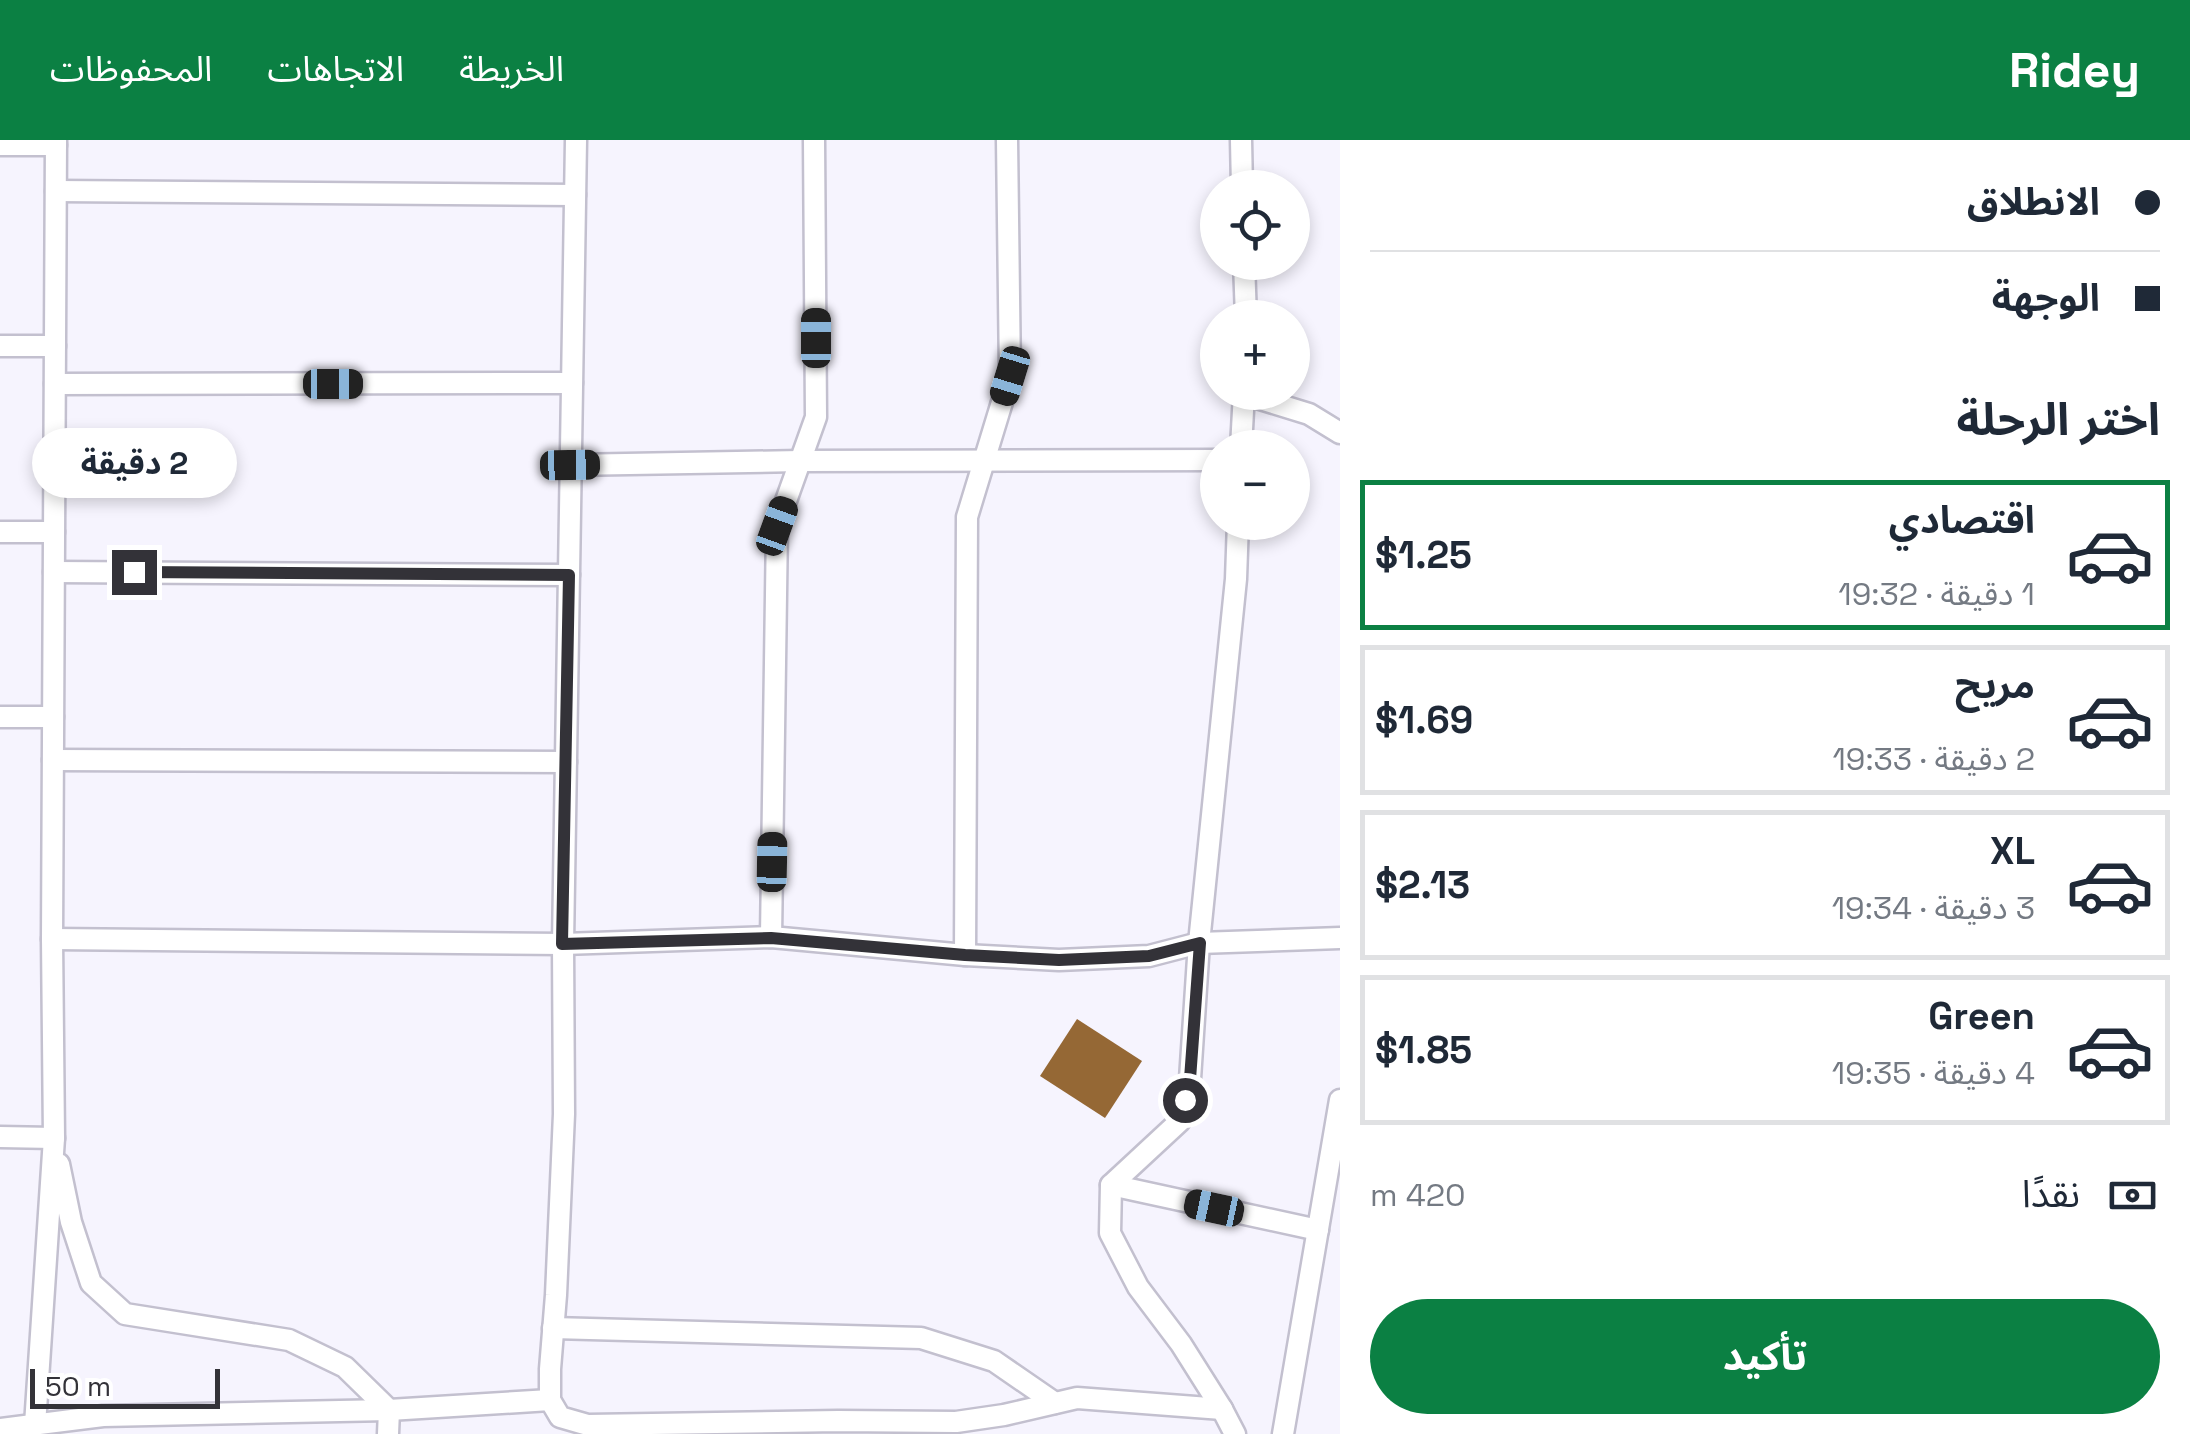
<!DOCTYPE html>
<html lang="ar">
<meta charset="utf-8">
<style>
body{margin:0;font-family:"Space Grotesk","Noto Sans Arabic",sans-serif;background:#f2f2f3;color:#1f2937;direction:rtl;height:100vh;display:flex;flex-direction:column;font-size:38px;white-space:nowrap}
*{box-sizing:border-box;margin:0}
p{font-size:32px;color:#747a83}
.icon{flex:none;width:55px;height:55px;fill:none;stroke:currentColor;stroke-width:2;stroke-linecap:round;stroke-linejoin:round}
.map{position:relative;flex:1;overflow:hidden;direction:ltr}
.sheet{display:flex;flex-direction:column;background:#fff;width:850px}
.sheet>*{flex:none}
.guide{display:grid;align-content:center;height:220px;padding:0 30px;background:#fff}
.tools{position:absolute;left:1200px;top:30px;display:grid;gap:20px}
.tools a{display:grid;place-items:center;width:110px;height:110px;border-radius:50%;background:#fff;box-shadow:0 5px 15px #0003;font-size:50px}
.scale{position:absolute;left:30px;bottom:25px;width:190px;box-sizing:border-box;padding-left:10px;border:5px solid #333238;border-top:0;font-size:28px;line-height:35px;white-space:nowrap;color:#333238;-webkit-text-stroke:8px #fff;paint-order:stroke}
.end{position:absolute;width:45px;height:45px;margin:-22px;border:12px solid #333238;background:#fff;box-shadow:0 0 0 5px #fff}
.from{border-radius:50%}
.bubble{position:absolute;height:70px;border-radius:35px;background:#fff;box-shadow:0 5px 15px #0003;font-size:32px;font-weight:700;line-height:70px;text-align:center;direction:rtl}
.car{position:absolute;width:30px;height:60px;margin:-30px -15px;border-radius:12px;box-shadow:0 0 8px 2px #0007;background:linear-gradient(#222 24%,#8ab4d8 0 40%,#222 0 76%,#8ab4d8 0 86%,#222 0)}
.guide b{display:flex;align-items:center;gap:35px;height:95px;font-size:38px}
.guide b+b{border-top:2px solid #e0e1e3}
.guide i{width:25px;height:25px;background:#1f2937}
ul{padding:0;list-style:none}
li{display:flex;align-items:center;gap:30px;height:150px;margin:0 20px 15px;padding:0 10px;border:5px solid #e0e1e3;border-radius:0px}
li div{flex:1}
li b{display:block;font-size:38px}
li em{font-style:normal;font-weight:700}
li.current{border-color:#0b8043}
li>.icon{width:90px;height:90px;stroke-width:1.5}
h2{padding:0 30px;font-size:45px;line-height:120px}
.pay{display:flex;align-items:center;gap:25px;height:110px;padding:0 30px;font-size:38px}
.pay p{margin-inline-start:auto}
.cta{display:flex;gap:20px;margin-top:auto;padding:20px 30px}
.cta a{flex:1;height:115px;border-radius:60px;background:#0b8043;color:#fff;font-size:40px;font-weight:700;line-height:115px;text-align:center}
header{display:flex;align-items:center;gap:60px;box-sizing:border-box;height:140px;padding:0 50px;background:#0b8043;color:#fff}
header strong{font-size:48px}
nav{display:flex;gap:55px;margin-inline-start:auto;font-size:35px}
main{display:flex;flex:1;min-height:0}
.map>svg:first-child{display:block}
</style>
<header>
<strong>Ridey</strong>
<nav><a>الخريطة</a><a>الاتجاهات</a><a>المحفوظات</a></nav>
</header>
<main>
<section class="sheet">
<div class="guide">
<b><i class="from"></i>الانطلاق</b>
<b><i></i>الوجهة</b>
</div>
<h2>اختر الرحلة</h2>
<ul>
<li class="current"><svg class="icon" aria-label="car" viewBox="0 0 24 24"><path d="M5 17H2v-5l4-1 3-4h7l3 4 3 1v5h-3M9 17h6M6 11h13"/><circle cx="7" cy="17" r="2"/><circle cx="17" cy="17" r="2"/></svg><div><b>اقتصادي</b><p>1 دقيقة · 19:32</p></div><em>$1.25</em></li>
<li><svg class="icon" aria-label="car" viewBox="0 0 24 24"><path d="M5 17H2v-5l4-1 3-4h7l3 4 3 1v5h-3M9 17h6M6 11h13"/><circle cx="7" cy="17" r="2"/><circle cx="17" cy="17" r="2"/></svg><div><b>مريح</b><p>2 دقيقة · 19:33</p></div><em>$1.69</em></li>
<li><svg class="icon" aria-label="car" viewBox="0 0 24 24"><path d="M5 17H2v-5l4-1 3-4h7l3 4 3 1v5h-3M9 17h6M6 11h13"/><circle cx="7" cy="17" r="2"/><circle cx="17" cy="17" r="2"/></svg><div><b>XL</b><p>3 دقيقة · 19:34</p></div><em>$2.13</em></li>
<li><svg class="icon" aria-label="car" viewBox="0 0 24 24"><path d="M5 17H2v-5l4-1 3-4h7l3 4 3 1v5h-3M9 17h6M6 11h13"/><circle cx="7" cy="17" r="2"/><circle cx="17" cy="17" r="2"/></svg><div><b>Green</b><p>4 دقيقة · 19:35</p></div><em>$1.85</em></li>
</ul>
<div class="pay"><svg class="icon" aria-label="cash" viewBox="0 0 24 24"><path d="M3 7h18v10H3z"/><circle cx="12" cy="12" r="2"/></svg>نقدًا<p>420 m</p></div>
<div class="cta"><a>تأكيد</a></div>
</section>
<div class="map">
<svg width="1340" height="1294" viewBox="0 0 1340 1294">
<rect width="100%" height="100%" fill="#f6f4fe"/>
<polygon fill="#956835" points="1077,879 1142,921 1105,978 1040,936"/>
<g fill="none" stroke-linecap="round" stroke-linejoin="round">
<g stroke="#c3c0cf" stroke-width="25">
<g id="minor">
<polyline points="576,0 563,804 564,974 556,1155 550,1229 550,1260 560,1277 588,1285 838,1281 956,1282 1004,1275 1077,1258 1222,1269"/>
<polyline points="1241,0 1242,48"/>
<polyline points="0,5 56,5"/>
<polyline points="56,51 575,55"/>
<polyline points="1244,122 1246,178"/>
<polyline points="0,206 55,206"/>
<polyline points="55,244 572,243"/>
<polyline points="1244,254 1309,274 1340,293"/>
<polyline points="1241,308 1244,252"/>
<polyline points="570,325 800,321 1218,320"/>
<polyline points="0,392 54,392"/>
<polyline points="54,432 569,435"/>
<polyline points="0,577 53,577"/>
<polyline points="53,620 566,622"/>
<polyline points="771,797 777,386 816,277 814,0"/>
<polyline points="52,799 563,804 771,797 965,815 1059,820 1149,816 1199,803 1340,798"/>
<polyline points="965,815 967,377 1010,236 1007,0"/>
<polyline points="0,997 54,998"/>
<polyline points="59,1024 71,1082 91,1143 125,1174 289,1200 345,1227 389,1270 388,1294"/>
<polyline points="1111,1045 1318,1090"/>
<polyline points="553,1188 921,1198 994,1221 1055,1263"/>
<polyline points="35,1285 54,998 52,799 56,0"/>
<polyline points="0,1289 103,1276 389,1270 550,1260"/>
<polyline points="1235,1294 1222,1269 1181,1204 1138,1147 1110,1093 1111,1045 1180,981 1190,939 1199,803 1236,439 1238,382"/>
<polyline points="1283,1294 1340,960"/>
</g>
</g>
<use href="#minor" stroke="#fff" stroke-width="20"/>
</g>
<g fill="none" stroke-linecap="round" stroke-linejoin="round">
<polyline stroke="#333238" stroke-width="12" points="134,432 569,435 562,804 771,798 965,815 1059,820 1149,816 1200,803 1190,939 1185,960"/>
</g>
</svg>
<div class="tools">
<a><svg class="icon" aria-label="locate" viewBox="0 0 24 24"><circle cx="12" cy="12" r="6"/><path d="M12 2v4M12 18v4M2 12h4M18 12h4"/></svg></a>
<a>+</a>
<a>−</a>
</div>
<div class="scale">50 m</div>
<i class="end from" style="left:1185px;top:960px"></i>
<i class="end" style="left:134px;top:432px"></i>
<div class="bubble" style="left:32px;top:288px;width:205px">2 دقيقة</div>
<i class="car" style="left:816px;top:198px;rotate:0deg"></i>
<i class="car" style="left:1010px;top:236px;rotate:197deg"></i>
<i class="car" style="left:333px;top:244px;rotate:90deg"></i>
<i class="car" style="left:570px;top:325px;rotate:89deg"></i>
<i class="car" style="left:777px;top:386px;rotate:20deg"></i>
<i class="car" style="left:772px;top:722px;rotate:1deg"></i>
<i class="car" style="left:1214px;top:1068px;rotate:282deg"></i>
</div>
</main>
